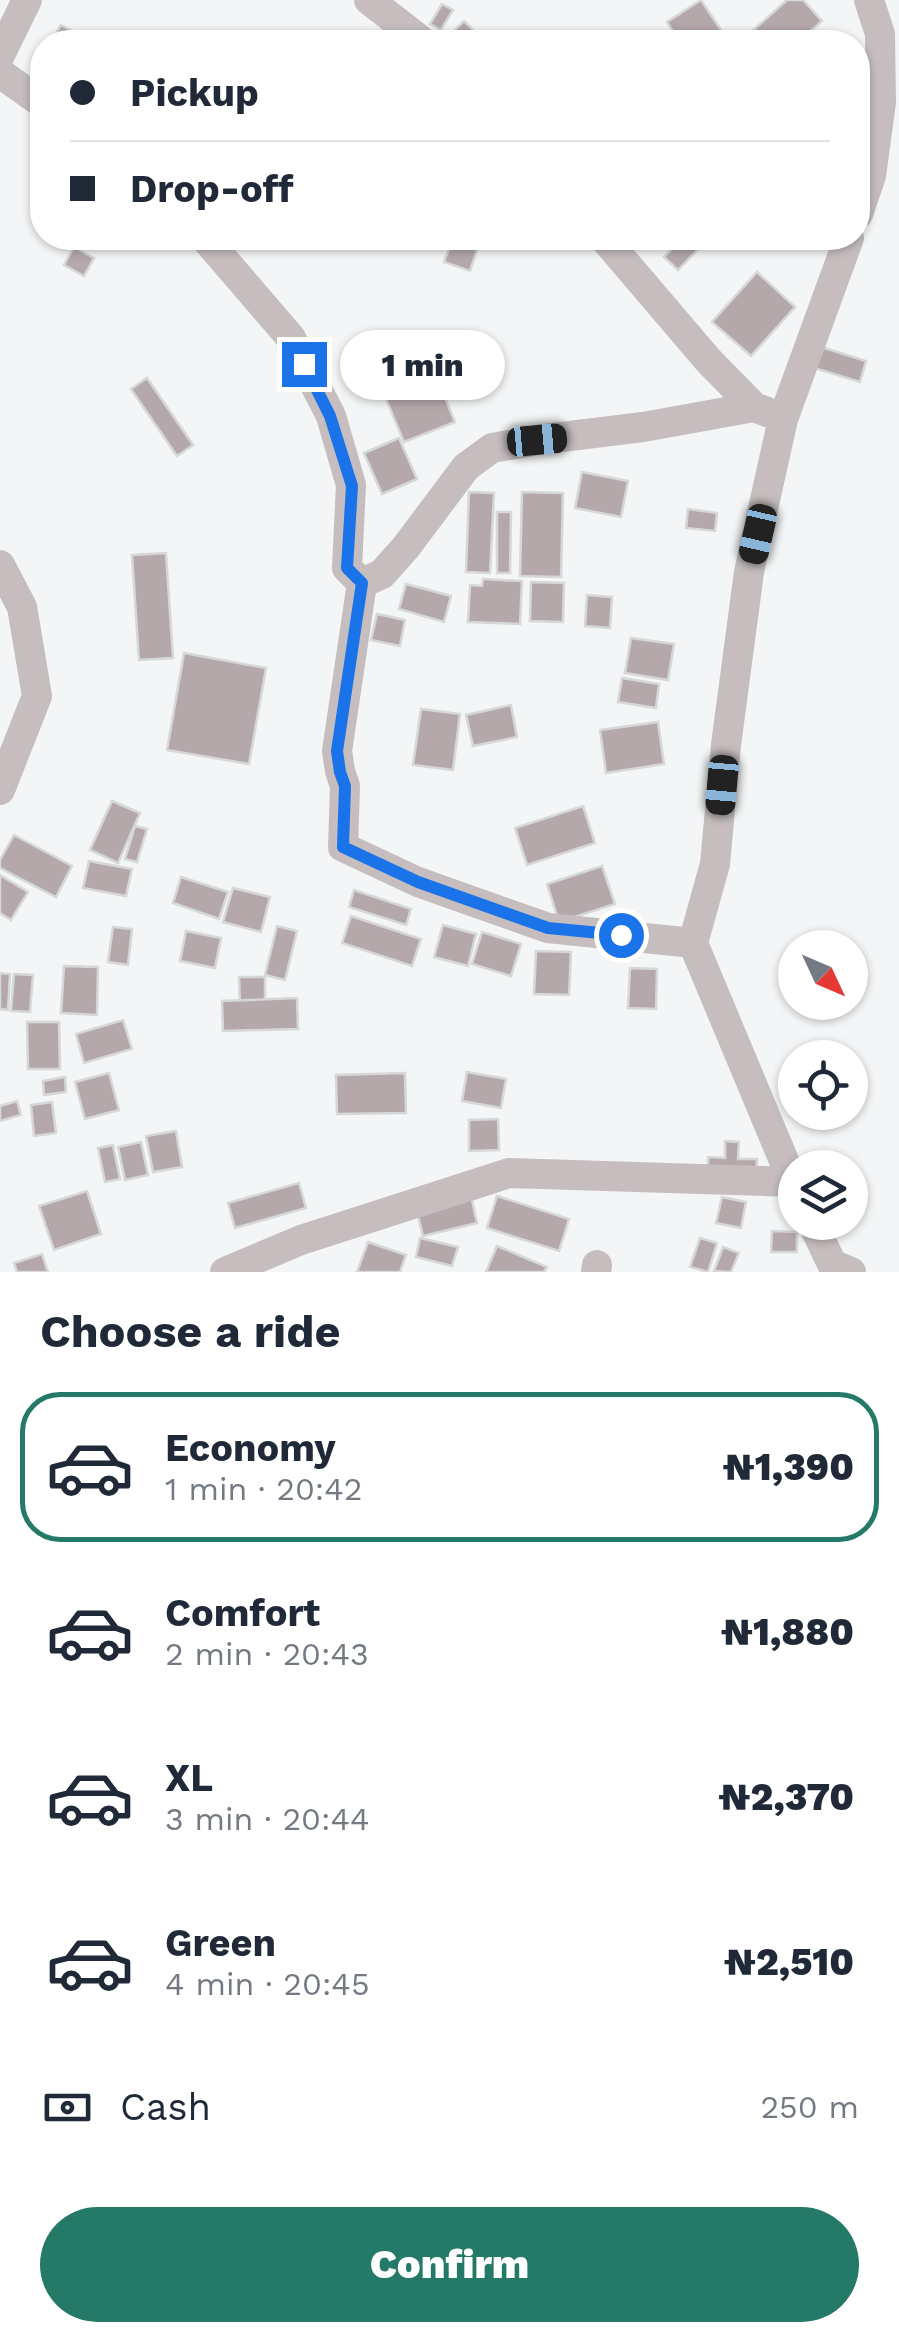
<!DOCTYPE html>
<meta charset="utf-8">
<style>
body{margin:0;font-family:"Work Sans",sans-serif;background:#f2f2f3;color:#1f2937;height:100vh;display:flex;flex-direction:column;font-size:38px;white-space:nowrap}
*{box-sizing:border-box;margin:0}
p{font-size:32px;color:#747a83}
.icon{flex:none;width:55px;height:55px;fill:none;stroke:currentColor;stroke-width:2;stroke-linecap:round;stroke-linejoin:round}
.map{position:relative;height:1272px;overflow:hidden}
.drawer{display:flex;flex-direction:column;background:#fff;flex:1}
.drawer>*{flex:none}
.top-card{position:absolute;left:30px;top:30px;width:840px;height:220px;border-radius:40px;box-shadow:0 2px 8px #0004;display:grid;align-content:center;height:220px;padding:0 40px;background:#fff}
.needle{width:65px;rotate:134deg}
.fabs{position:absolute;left:778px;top:930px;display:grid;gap:20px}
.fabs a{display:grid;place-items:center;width:90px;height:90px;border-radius:50%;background:#fff;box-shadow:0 2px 8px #0004;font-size:50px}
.end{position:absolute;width:45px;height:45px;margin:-22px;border:12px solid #1a73e8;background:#fff;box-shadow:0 0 0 5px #fff}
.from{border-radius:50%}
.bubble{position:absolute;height:70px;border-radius:35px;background:#fff;box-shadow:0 2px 8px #0004;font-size:32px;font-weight:800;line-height:70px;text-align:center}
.car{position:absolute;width:30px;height:60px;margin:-30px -15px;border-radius:12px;box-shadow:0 0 8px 2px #0007;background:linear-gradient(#222 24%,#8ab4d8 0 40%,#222 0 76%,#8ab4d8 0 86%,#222 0)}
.top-card b{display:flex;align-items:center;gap:35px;height:95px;font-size:38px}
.top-card b+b{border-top:2px solid #e0e1e3}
.top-card i{width:25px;height:25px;background:#1f2937}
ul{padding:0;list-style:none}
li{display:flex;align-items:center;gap:30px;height:150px;margin:0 20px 15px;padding:0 20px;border:5px solid transparent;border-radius:40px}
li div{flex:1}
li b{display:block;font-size:38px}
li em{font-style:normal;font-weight:800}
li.active{border-color:#247a67}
li>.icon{width:90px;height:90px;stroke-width:1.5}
h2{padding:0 40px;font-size:45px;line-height:120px}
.pay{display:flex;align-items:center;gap:25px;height:110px;padding:0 40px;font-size:38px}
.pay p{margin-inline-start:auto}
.primary-button{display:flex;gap:20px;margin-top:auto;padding:20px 40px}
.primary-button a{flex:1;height:115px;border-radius:60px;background:#247a67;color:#fff;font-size:40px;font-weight:800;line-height:115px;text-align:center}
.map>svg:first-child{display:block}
</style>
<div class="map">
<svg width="899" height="1272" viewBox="0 0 899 1272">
<rect width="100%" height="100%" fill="#f3f5f6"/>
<g fill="#b5a8ab" stroke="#d5d7d8" stroke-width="2.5">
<polygon points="701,0 725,36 716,42 690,42 685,35 678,40 667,22"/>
<polygon points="787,0 803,0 822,21 798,42 740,42"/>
<polygon points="442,4 453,10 441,30 430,24"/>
<polygon points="464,21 485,42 446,42 444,41"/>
<polygon points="61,25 91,42 51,42"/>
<polygon points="453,238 478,247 470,271 444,262"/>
<polygon points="683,238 702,238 706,241 678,270 664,257"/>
<polygon points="74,247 94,258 84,276 64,265"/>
<polygon points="757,272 795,307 751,356 712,322"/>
<polygon points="821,347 866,361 860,382 814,368"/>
<polygon points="435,373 455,422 404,442 384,394"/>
<polygon points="147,378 193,445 177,456 131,389"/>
<polygon points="399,438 417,479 382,494 364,453"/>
<polygon points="582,472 628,481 621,517 575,508"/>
<polygon points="469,492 494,493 490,573 466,572"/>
<polygon points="522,492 563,493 561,577 520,576"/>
<polygon points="688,509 717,513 715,531 686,528"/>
<polygon points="497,512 511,512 510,573 497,573"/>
<polygon points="166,553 173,658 139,660 132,555"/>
<polygon points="483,579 522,581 520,624 468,622 470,585 482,586"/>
<polygon points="531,582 564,583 563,622 530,621"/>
<polygon points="406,584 451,596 444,622 399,609"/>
<polygon points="587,595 612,597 610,628 585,626"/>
<polygon points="377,614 405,620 400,646 371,640"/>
<polygon points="631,638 674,644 668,680 625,673"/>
<polygon points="184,653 266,668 249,764 167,750"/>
<polygon points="622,678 659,684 656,708 618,702"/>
<polygon points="511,705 517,737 473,746 466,715"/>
<polygon points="421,709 460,714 453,770 413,765"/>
<polygon points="658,722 664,764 606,773 600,730"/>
<polygon points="112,801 140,813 118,863 90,850"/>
<polygon points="583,806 595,843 527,865 515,828"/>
<polygon points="135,826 147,829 137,862 125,859"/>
<polygon points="14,835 72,866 56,897 0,868 0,860"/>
<polygon points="89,861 132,869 126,896 83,888"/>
<polygon points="602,866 615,904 559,922 547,884"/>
<polygon points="0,875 28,892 11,920 0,913"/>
<polygon points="181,877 228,892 219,919 173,903"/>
<polygon points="233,888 270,897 261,932 223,922"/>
<polygon points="354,890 411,909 406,925 349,907"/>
<polygon points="351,916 421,939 412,966 342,943"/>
<polygon points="443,925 476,934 468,966 434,957"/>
<polygon points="277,926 297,931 285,980 265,975"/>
<polygon points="113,927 132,929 128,965 108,962"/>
<polygon points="186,931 221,938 215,968 180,961"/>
<polygon points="482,932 521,944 511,976 472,964"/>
<polygon points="536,951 571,952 569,995 534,994"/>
<polygon points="64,966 98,967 97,1015 61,1013"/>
<polygon points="630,968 657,969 656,1009 628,1008"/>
<polygon points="0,973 10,974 8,1010 0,1009"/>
<polygon points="14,974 33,975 30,1012 11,1011"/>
<polygon points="239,977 265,977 265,1006 240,1006"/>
<polygon points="297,998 298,1029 223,1031 222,1001"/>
<polygon points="123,1020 132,1049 84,1063 76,1034"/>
<polygon points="27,1022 59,1022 60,1069 28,1069"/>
<polygon points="467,1072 506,1079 501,1108 462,1101"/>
<polygon points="109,1073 119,1110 85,1119 75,1082"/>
<polygon points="405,1073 406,1113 337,1114 336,1075"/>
<polygon points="65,1077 66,1092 44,1095 43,1081"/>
<polygon points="17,1101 21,1115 0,1121 0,1106"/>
<polygon points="52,1102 56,1133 34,1136 31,1105"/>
<polygon points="498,1119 499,1150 469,1151 469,1120"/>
<polygon points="176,1131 182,1167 153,1172 146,1136"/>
<polygon points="725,1141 739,1142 738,1159 757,1159 756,1173 708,1171 708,1157 725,1158"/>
<polygon points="141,1142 148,1175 125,1180 118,1147"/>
<polygon points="113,1145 120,1179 105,1182 98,1148"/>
<polygon points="299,1183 306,1208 235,1228 228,1203"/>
<polygon points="87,1191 101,1234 54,1250 39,1206"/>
<polygon points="471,1195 477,1223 423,1236 416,1208"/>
<polygon points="497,1196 569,1219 559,1251 487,1228"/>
<polygon points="722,1197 746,1202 741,1228 716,1223"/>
<polygon points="772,1231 797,1232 797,1252 771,1252"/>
<polygon points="420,1238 458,1247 452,1266 416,1257"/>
<polygon points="700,1238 717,1243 708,1272 690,1267"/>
<polygon points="368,1242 406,1255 400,1272 357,1272"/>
<polygon points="497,1246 547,1267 544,1272 486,1272"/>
<polygon points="723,1247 739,1253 731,1272 714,1271"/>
<polygon points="42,1254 48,1272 17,1272 14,1263"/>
</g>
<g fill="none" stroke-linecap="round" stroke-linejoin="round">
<g stroke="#c5bdbe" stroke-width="30">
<polyline points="369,0 423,42"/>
<polyline points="0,55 27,0"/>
<polyline points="0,73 42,103"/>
<polyline points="858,214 871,176 881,102 880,34 869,0"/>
<polyline points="205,238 291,338 331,416 351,485 347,568 362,583"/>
<polyline points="604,238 708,360 754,407 767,412"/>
<polyline points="0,565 22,607 37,696 0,790"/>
<polyline points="362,583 337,751 340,771 345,786 343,847 418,882 548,928 693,943"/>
<polyline points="362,583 382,574 406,547 466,467 492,448 537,440 643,427 754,407"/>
<polyline points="795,1187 693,943 715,864 726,745 749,572 783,419 849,238"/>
<polyline points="812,1222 832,1264 851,1272"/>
<polyline points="225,1272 301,1240 509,1173 793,1182"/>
<polyline points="596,1272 597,1265"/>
</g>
</g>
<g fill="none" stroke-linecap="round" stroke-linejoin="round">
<polyline stroke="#1a73e8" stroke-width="12" points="304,364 330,416 352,486 347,568 362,583 337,751 340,772 345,786 343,847 418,882 548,928 621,935"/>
</g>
</svg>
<div class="fabs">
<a><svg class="needle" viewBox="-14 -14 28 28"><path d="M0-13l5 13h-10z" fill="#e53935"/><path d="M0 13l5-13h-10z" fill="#747a83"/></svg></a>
<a><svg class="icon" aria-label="locate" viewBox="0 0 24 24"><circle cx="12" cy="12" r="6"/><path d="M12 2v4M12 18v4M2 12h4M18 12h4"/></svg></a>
<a><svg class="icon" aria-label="layers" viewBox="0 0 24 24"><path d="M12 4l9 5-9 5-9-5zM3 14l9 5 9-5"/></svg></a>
</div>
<i class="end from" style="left:621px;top:935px"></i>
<i class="end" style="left:304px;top:364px"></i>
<div class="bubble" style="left:340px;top:330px;width:165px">1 min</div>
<i class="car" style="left:537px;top:440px;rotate:85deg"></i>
<i class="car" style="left:758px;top:534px;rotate:193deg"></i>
<i class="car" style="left:722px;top:785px;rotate:185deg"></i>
<div class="top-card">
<b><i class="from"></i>Pickup</b>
<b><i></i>Drop-off</b>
</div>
</div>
<section class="drawer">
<h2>Choose a ride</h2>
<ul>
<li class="active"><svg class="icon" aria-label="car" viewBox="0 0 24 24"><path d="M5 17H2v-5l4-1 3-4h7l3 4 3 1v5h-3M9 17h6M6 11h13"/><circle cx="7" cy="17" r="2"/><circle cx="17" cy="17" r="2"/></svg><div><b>Economy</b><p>1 min · 20:42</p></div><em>₦1,390</em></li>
<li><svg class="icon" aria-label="car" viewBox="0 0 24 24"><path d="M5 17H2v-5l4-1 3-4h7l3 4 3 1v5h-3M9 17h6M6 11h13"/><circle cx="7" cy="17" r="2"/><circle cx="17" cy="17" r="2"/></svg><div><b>Comfort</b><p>2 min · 20:43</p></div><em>₦1,880</em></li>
<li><svg class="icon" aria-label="car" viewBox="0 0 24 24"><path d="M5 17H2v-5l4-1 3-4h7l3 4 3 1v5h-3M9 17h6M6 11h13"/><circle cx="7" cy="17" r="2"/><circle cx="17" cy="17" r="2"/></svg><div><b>XL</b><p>3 min · 20:44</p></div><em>₦2,370</em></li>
<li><svg class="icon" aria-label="car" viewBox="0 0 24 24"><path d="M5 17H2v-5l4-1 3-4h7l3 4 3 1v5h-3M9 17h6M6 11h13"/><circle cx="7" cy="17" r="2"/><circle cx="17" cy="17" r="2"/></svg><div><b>Green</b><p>4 min · 20:45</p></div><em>₦2,510</em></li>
</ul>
<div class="pay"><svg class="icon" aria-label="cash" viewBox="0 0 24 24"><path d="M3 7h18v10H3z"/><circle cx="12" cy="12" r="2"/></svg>Cash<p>250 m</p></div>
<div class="primary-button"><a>Confirm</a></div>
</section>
